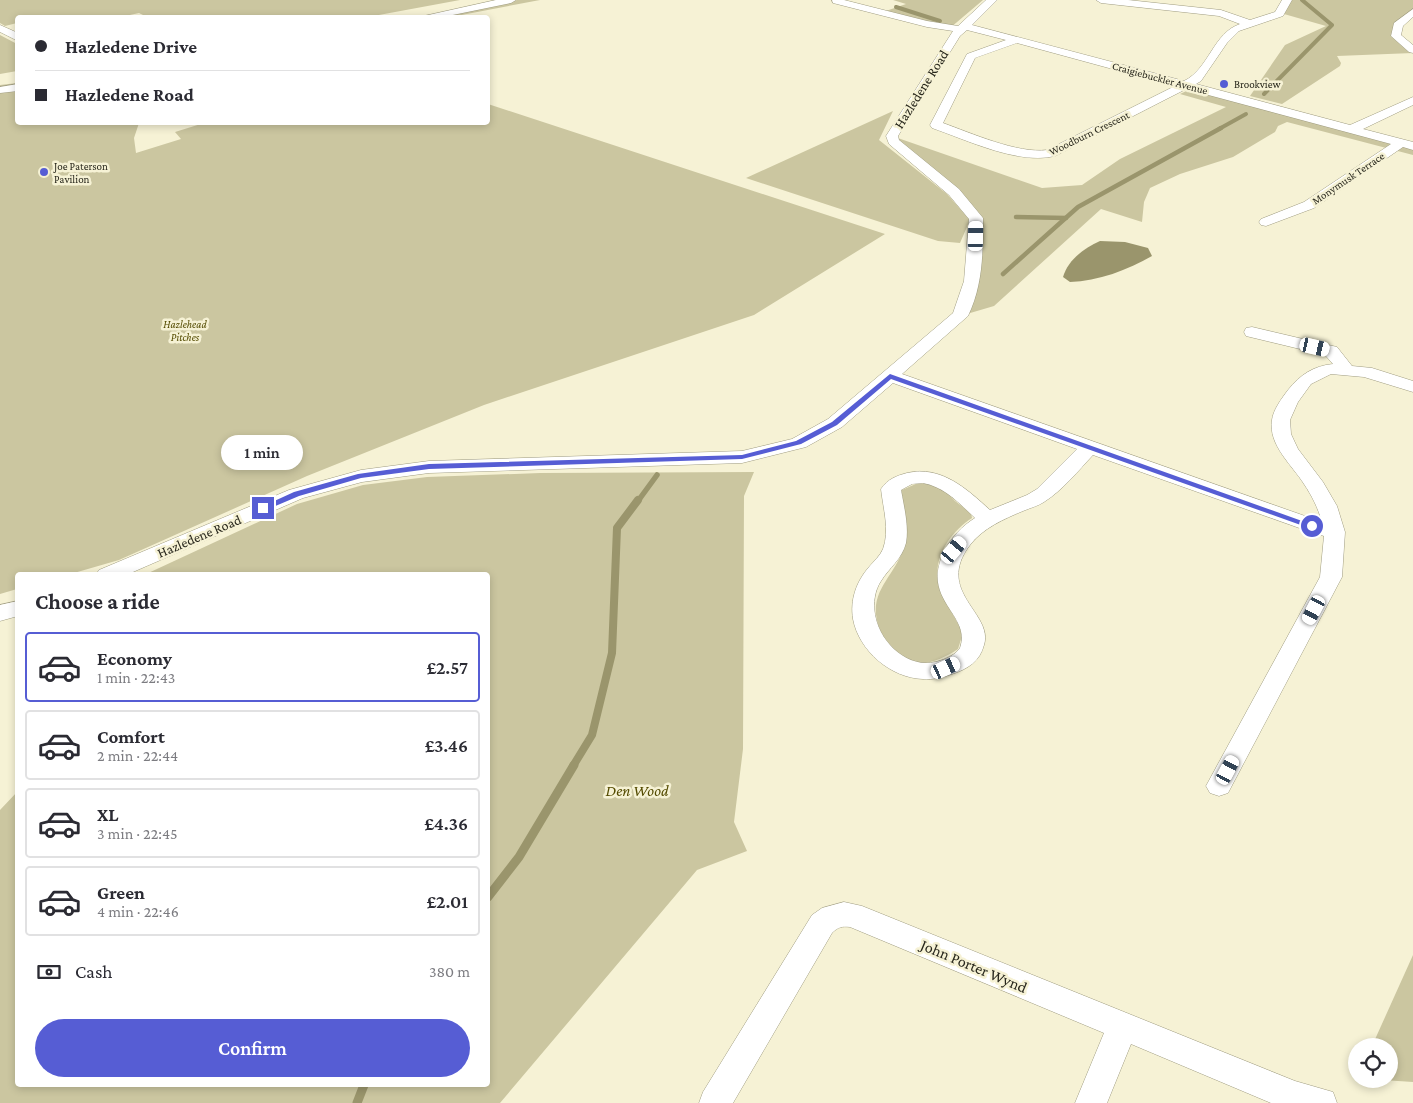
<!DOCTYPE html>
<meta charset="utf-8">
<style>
body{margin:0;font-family:"Crimson Pro",serif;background:#f2f2f3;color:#2b2b33;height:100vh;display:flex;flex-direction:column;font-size:19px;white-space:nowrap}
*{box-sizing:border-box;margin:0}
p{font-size:16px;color:#7c7c81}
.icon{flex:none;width:28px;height:28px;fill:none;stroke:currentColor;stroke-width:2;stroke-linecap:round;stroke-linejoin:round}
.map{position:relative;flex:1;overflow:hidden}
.side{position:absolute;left:15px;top:572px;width:475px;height:515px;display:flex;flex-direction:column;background:#fff;border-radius:5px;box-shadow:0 2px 8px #0003}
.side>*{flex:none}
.top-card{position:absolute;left:15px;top:15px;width:475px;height:110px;border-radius:5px;box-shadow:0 2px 8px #0003;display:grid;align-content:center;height:110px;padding:0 20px;background:#fff}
.fabs{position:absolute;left:1348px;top:1038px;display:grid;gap:10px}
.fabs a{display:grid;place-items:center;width:50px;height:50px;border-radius:50%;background:#fff;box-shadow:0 2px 8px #0003;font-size:25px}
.end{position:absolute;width:22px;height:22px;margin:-11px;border:6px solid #565dd4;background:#fff;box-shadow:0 0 0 2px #fff}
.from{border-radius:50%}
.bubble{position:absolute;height:35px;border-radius:18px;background:#fff;box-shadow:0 2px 8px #0003;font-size:16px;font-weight:600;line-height:35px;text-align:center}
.car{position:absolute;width:15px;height:30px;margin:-15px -8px;border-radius:6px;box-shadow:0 0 4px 1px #0007;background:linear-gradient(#fff 24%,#345 0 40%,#fff 0 76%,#345 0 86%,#fff 0)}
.top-card b{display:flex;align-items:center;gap:18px;height:48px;font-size:19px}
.top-card b+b{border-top:1px solid #e1e1e2}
.top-card i{width:12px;height:12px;background:#2b2b33}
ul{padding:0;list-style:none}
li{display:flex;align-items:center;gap:15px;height:70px;margin:0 10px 8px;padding:0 10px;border:2px solid #e1e1e2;border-radius:5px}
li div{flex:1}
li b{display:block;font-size:19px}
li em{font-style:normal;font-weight:600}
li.selected{border-color:#565dd4}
li>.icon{width:45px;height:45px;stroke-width:1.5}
h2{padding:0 20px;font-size:22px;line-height:60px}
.pay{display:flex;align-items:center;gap:12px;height:55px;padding:0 20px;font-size:19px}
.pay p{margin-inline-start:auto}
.cta{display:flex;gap:10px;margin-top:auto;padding:10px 20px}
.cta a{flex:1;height:58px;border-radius:30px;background:#565dd4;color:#fff;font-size:20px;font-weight:600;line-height:58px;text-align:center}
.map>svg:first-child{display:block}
</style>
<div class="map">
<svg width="1413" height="1103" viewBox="0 0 1413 1103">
<rect width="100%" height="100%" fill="#f6f2d5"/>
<g fill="#cbc6a0">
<polygon points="0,0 460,0 368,17 149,18 139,13 116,18 18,18 17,23 5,26 0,23"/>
<polygon points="517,0 540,0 451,17 426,18"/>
<polygon points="893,0 983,0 950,28 883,12 906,4"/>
<polygon points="1290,0 1413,0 1413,12 1396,30 1413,50 1413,53 1337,56 1341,63 1340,66 1282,104 1250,96 1285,45 1326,26 1284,14"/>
<polygon points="0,35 17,44 17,71 0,74"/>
<polygon points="17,83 18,122 139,123 134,138 136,153 181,139 175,132 204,123 488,122 488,104 885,234 754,315 484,405 307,476 119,560 67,575 18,575 17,589 0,594 0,85"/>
<polygon points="1195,87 1413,146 1413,155 1287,122 1278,126 1275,132 1233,157 1180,174 1150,188 1144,202 1142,222 1101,209 994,306 960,316 976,218 892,136 1042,188 1082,185 1120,159 1226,107 1180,94"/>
<polygon points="893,111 879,140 947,194 970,220 960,243 938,241 746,178"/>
<polygon points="754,472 744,496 743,749 734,822 747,851 697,870 500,1103 0,1103 0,810 17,792 18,1085 488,1085 488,575 144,575 297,504 363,485 427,477 540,473"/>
<path d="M918 483 941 486 955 501 971 513 972 518C949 533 929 562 941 591 947 606 956 619 963 633L958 649C943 659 922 669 904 659 894 653 885 640 880 630 864 590 898 577 905 542 909 523 899 508 902 490Z"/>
<polygon points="1413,955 1413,1082 1368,1079 1389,1079 1389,1046 1372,1046"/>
</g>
<path fill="#9a956c" d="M1100 241 1125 242 1148 248 1152 256C1128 270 1098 281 1070 282L1063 277C1068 260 1084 248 1100 241Z"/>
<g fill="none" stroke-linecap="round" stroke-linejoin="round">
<g stroke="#9a956c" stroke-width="4">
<polyline points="896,7 940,21"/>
<polyline points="1264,94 1332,25 1302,0"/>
<polyline points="1219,129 1246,114"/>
</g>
<g stroke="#9a956c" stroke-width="4.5">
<polyline points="1016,217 1066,218"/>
<polyline points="1003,274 1078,207 1221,128"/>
</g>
<polyline stroke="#9a956c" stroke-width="5.5" points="638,501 657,475"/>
<polyline stroke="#9a956c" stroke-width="8" points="573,766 592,735 612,653 617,528 638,500"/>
<g stroke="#9a956c" stroke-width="9">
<polyline points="488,897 519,857 574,765"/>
<polyline points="357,1103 364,1085"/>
</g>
<g stroke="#a09d82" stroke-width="1">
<g id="street">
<polygon points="496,0 516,0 511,3 438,18 415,18"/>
<path d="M832 0H844L927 21 958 26 986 0H997L972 25 1184 81C1209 69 1213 33 1240 24L1219 16 1101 3 1096 0H1128L1221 10 1250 20 1275 12 1282 0H1292L1283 16 1239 31 1227 43 1201 81 1196 84 1350 125 1413 97V105L1363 129 1413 142V150L1403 147 1314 208 1266 226 1261 225 1259 222 1261 219 1304 202 1391 144 1186 89 1055 156C1018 165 967 140 932 128L930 125 967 54 1006 40 967 30 960 36 898 136 899 140 959 189 983 218C983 252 983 285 968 316L902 374 1322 522C1318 508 1312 496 1304 484 1292 465 1268 445 1272 420 1273 410 1282 398 1288 390 1300 375 1313 366 1333 364L1325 355 1246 336 1244 332 1246 328 1252 327 1337 347 1352 366 1372 368 1413 381V392L1364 377 1331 374 1311 384 1298 402 1290 420 1291 434 1298 449 1323 482 1337 506 1345 532 1342 577 1228 793 1219 796 1210 793 1206 786 1320 577 1324 536 1305 530 1093 455C1078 471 1063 490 1044 502 1038 506 1030 508 1023 511 1004 519 983 528 970 545 934 592 994 613 984 645 980 661 968 669 952 674 943 677 933 680 923 679 891 678 859 651 853 619 850 600 856 582 869 567 874 561 880 556 883 549 890 530 883 508 881 489 888 479 896 476 907 473 941 465 967 489 990 510L1027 495 1037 489 1077 449 893 383 842 427 806 447 742 463 429 473 362 482 303 498 126 575H96L99 570 289 490 361 470 429 461 742 451 792 439 828 419 953 313 964 281 969 219 949 195 889 144 886 136 953 31 927 27 833 3ZM1017 43 1175 86 1047 150C1018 154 971 133 943 123L975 58ZM923 483C945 487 960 504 975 518 962 526 951 538 944 552 920 601 972 614 960 648 954 657 938 663 926 663 912 663 899 655 890 645 875 629 868 601 881 581 889 568 902 559 906 543 909 526 904 507 901 490L912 484Z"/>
<polygon points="1413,9 1413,17 1403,26 1401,35 1413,45 1413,53 1409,52 1391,36 1394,23"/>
<polygon points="0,25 18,33 18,41 0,32"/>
<polygon points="18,84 18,91 0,93 0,87"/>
<polygon points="18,601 18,616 0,621 0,605"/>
<path d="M844 902 862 906 1295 1081 1333 1092 1337 1103H1271L1131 1044 1107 1103H1075L1104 1033 850 927C842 926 838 927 832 933L733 1103H699L703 1092 812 915 822 908Z"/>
</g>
</g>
<use href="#street" fill="#fff" fill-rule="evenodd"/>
</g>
<polygon fill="#565dd4" points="890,374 1316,526 1309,528 891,379 837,425 801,444 742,459 429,469 361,478 299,496 266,510 259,508 294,492 358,474 429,464 742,455 796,441 832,422"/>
<g fill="#565dd4" stroke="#f6f2d5" stroke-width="2">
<circle cx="1224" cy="84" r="5"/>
<circle cx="44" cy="172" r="5"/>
</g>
<g text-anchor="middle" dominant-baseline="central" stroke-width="5" stroke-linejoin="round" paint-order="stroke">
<g font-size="11" fill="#28271c" stroke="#f6f2d5">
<text transform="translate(1160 78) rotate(15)">Craigiebuckler Avenue</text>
<text transform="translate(1089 133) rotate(-26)">Woodburn Crescent</text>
<text transform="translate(1348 178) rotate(-34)">Monymusk Terrace</text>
</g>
<g font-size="11" fill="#28271c" stroke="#f6f2d5" text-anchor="start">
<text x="1234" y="84">Brookview</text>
<text x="54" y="166">Joe Paterson<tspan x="54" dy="13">Pavilion</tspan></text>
</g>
<g font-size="11" font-style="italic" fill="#544b00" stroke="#f6f2d5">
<text x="185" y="324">Hazlehead<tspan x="185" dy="13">Pitches</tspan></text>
</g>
<g font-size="14" fill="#28271c" stroke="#f6f2d5">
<text transform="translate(921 89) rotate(-58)">Hazledene Road</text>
<text transform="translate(199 536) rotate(-23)">Hazledene Road</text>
</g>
<g font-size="16" font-style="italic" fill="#544b00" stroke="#f6f2d5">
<text x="637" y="790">Den Wood</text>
</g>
<g font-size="16" fill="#28271c" stroke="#f6f2d5">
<text transform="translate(974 966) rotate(23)">John Porter Wynd</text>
</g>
</g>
</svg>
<div class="fabs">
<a><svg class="icon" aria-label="locate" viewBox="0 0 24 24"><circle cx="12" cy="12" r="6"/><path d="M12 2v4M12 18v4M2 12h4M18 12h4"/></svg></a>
</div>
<i class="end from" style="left:1312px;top:526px"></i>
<i class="end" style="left:263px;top:508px"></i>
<div class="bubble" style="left:221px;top:435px;width:82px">1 min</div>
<i class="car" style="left:976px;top:236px;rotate:1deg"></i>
<i class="car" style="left:1315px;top:347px;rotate:103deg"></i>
<i class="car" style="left:954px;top:550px;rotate:40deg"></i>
<i class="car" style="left:1314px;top:610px;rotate:208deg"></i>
<i class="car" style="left:946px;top:668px;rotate:65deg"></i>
<i class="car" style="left:1228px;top:770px;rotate:28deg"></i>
<div class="top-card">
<b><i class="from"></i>Hazledene Drive</b>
<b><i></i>Hazledene Road</b>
</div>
<section class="side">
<h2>Choose a ride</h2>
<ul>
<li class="selected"><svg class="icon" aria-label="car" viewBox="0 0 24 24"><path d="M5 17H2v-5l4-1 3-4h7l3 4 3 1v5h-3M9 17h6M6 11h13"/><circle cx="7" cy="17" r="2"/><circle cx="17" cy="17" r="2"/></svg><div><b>Economy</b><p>1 min · 22:43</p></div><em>£2.57</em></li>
<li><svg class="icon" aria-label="car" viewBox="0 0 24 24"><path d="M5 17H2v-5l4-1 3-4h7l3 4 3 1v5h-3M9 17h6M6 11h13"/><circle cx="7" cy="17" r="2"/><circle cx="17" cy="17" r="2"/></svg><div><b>Comfort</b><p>2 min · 22:44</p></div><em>£3.46</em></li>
<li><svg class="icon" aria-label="car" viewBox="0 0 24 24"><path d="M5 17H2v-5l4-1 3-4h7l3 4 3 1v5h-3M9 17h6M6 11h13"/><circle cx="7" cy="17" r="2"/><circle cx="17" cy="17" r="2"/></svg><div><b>XL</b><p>3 min · 22:45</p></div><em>£4.36</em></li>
<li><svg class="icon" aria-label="car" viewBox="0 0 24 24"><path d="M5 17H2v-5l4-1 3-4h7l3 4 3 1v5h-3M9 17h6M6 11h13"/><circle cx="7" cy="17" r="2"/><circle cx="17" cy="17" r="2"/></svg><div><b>Green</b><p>4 min · 22:46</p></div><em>£2.01</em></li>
</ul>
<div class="pay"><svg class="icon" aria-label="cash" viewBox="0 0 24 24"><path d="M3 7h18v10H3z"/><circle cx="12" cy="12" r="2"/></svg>Cash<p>380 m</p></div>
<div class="cta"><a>Confirm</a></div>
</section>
</div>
